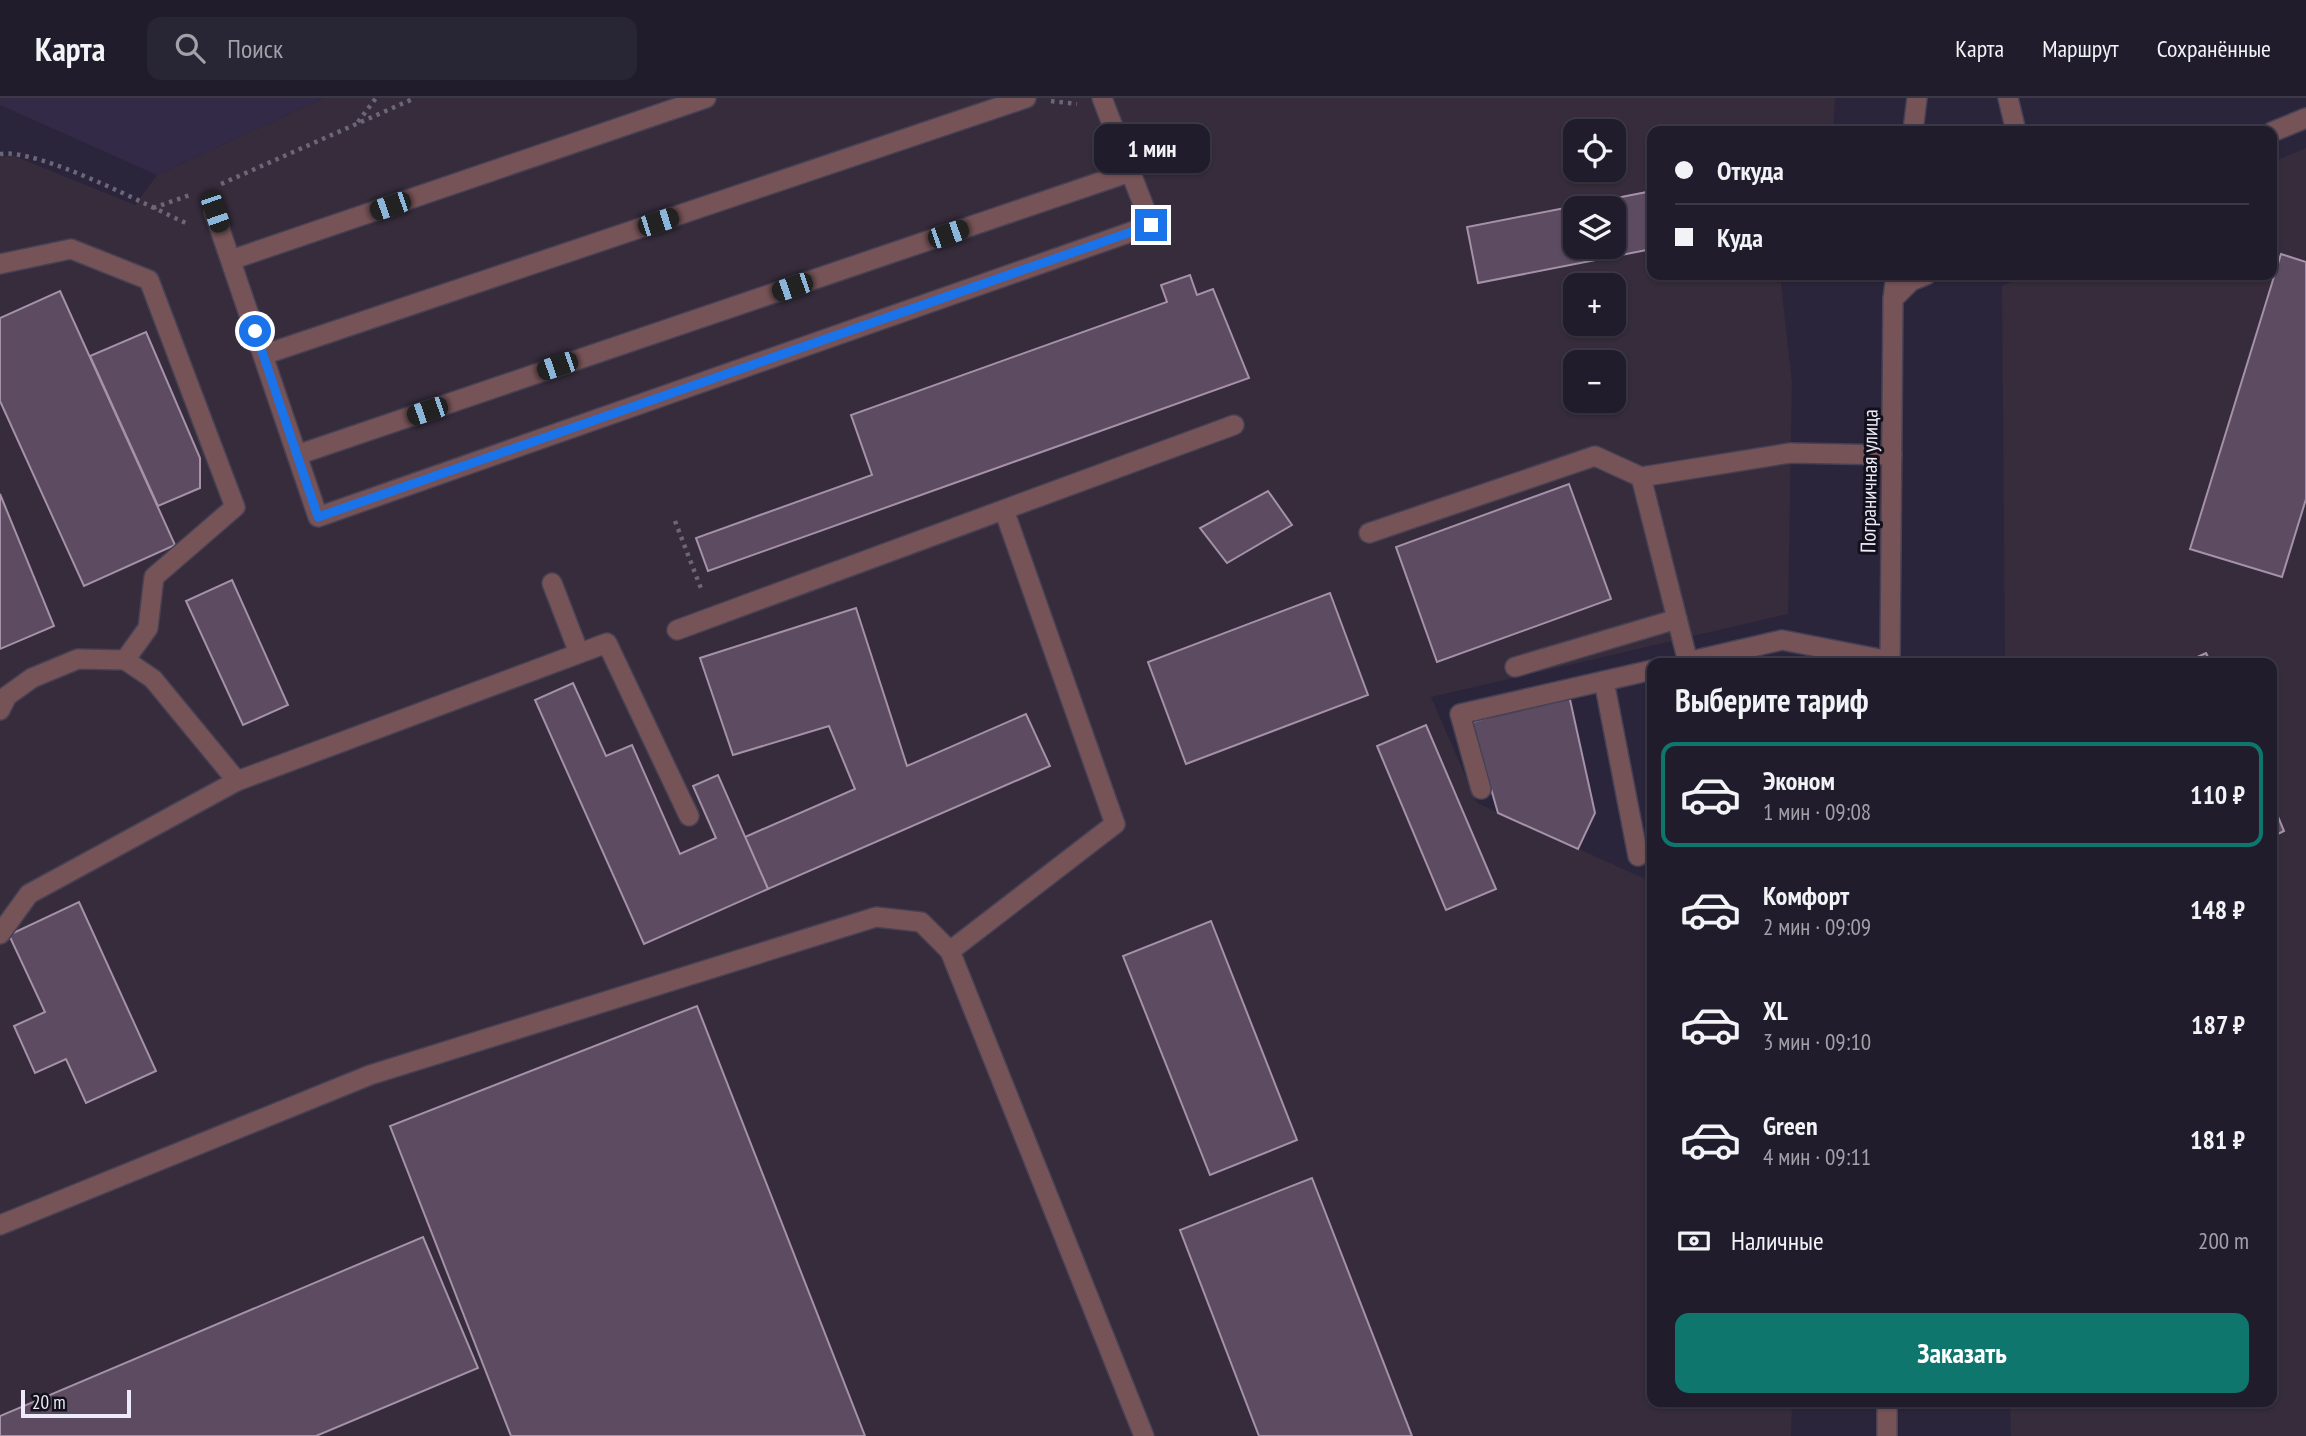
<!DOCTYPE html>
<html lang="ru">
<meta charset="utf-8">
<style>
body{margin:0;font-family:"PT Sans Narrow",sans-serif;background:#282534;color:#f1f3f6;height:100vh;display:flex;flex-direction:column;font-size:26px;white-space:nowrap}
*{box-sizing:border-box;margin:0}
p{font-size:23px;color:#a2a1a9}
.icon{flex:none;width:38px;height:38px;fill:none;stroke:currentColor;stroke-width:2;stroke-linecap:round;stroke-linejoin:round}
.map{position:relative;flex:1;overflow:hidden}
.sheet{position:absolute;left:1647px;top:560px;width:630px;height:749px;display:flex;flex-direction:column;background:#201c2c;border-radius:14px;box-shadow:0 2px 5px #0004,0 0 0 2px #3d3a48}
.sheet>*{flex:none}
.banner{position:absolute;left:1647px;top:28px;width:630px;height:154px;border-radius:14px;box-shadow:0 2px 5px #0004,0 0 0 2px #3d3a48;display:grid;align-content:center;height:154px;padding:0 28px;background:#201c2c}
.fabs{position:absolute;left:1563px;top:21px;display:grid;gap:14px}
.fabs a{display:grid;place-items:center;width:63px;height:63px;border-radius:14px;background:#201c2c;box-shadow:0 2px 5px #0004,0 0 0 2px #3d3a48;font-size:35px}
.scale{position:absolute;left:21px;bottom:18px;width:110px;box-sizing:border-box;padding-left:7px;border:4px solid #edeaf9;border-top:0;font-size:19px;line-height:24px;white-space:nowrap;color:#edeaf9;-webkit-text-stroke:5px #12101a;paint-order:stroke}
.end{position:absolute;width:32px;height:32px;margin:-16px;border:9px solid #1a73e8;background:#fff;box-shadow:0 0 0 4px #fff}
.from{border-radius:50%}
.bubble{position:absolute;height:49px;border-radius:14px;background:#201c2c;box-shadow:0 2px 5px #0004,0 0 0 2px #3d3a48;font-size:23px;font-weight:800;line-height:49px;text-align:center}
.car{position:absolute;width:21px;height:42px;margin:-21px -10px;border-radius:9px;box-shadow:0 0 5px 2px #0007;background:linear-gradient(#222 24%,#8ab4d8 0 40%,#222 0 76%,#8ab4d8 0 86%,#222 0)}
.banner b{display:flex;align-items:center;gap:24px;height:66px;font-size:26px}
.banner b+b{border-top:2px solid #3d3a48}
.banner i{width:18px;height:18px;background:#f1f3f6}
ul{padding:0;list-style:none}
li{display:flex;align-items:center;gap:21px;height:105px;margin:0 14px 10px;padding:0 14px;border:4px solid transparent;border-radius:14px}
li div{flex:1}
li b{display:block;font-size:26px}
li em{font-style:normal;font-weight:800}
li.active{border-color:#0f766e}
li>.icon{width:63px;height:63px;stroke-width:1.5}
h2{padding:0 28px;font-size:32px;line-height:84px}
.pay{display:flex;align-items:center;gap:18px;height:77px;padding:0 28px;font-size:26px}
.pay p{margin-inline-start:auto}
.button{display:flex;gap:14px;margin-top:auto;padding:14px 28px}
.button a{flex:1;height:80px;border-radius:14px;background:#0f766e;color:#fff;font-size:28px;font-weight:800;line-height:80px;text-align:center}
header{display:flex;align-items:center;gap:42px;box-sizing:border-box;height:98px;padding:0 35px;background:#201c2c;border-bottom:2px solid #3d3a48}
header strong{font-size:33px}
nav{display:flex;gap:38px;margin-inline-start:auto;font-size:24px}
.search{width:490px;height:63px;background:#282534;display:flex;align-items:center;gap:18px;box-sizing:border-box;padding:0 24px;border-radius:14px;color:#a2a1a9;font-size:26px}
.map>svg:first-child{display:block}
</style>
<header>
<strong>Карта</strong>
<div class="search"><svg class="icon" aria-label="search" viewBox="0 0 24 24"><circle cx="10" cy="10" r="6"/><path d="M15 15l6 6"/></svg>Поиск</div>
<nav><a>Карта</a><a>Маршрут</a><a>Сохранённые</a></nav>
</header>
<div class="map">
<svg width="2306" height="1338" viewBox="0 0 2306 1338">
<rect width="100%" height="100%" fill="#2b253b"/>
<polygon fill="#322a47" points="0,0 324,0 157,77 0,7"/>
<g fill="#362c3b" fill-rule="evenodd">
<path d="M324 0H1835L1833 33H1652V177H1780L1792 284 1788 516 1431 599 1477 705 1652 784V1304H1792L1791 1338H0V59L12 57 135 107 157 77ZM1575 33H1614V72H1575ZM1575 110H1614V149H1575ZM1575 187H1614V226H1575ZM1575 264H1614V303H1575Z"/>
<polygon points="2306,50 2306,1338 2011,1338 2010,1304 2272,1304 2272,565 2005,565 2002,188 2027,177 2272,177 2272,64"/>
</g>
<g fill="#5c4b61" stroke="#a591aa" stroke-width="2" fill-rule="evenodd">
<path d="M1652 93V151L1478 185 1467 129ZM1575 110H1614V149H1575Z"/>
<polygon points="2281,156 2306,164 2306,401 2282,479 2190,451"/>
<polygon points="1190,177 1197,197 1213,191 1249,280 708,473 696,440 872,377 851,317 1167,204 1161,187"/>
<polygon points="60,193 175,447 84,488 0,303 0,220"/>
<polygon points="146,234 200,360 200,390 158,408 90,258"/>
<polygon points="1569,386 1611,501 1437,564 1396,449"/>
<polygon points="1268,393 1292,427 1227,465 1200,430"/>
<polygon points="0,396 54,528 0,551"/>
<polygon points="232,482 288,607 243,627 186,503"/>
<polygon points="1330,495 1368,597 1186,666 1148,564"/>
<polygon points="856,510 907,668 1026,616 1050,668 768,791 745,739 855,691 829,628 733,657 700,560"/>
<polygon points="2206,555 2211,565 2184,565"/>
<polygon points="573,585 606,658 632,647 680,756 716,740 693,688 718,677 768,791 644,846 535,602"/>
<polygon points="1569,597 1595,715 1578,751 1498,715 1472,624"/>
<polygon points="1426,627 1496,791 1446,812 1377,648"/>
<polygon points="2272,704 2284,733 2272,739"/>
<polygon points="79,804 156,973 86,1005 66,961 35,975 14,928 45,914 9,837"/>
<polygon points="1211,823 1297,1042 1210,1077 1123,858"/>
<polygon points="697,908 865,1338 511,1338 390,1028"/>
<polygon points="1312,1080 1412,1338 1259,1338 1180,1132"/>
<polygon points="423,1139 478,1270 316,1338 0,1338 0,1318"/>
</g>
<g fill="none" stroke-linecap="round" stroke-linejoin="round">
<g stroke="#464156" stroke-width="22">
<g id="service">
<polyline points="2008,0 2016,33"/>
<polyline points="1913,33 1917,0"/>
<polyline points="0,166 71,151 149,182 235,409 154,479 148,530 125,562"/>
<polyline points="1893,201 1896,177"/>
<polyline points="1369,435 1595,358 1641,379"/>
<polyline points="552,485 579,555"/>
<polyline points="677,532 1234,327"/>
<polyline points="1688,564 1641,379 1790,355 1892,357"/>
<polyline points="1683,565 1782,542 1890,563"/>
<polyline points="1515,569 1677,521"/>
<polyline points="1604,583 1638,758"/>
<polyline points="0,612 7,598 32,580 78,561 125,562 153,581 237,683"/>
<polyline points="1481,691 1460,616 1652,572"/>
<polyline points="0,836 29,796 237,683 607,545 689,718"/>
<polyline points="950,853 1115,726 1004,412"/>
<polyline points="0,1127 370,977 876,819 921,824 950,853 1144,1338"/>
</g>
</g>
<g stroke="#464156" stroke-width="22">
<g id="minor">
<polyline points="2272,34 2306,20"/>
<polyline points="214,114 318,419 1151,127 1102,0"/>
<polyline points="231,162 706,0"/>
<polyline points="263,257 1026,0"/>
<polyline points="297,357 1130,74"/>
<polyline points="1890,565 1893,201 1911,183 1926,177"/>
<polyline points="1887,1304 1887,1338"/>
</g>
</g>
<g stroke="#6b667a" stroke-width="4.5" stroke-dasharray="3.5 5" stroke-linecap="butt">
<polyline points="1051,3 1077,6"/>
<polyline points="358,24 376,0"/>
<path d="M0 56C39 50 148 108 188 126"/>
<polyline points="221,86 415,0"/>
<polyline points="153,110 190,97"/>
<polyline points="675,423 702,493"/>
</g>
<use href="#service" stroke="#765356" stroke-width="19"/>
<use href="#minor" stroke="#765356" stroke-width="19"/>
</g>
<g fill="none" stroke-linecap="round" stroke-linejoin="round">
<polyline stroke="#1a73e8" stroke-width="9" points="255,233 318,419 1151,127"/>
</g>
<g text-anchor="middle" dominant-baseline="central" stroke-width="6" stroke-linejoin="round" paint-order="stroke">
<g font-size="21" fill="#edeaf9" stroke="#12101a">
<text transform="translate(1869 383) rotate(-89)">Пограничная улица</text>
</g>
</g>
</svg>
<div class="fabs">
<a><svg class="icon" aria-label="locate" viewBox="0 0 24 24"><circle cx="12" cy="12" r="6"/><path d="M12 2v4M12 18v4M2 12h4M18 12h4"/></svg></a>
<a><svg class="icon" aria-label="layers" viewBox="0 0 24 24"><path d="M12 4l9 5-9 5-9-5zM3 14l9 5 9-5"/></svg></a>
<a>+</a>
<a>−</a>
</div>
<div class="scale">20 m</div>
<i class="end from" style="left:255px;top:233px"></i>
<i class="end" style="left:1151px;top:127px"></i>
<div class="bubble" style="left:1094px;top:26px;width:116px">1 мин</div>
<i class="car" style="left:390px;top:108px;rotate:251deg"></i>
<i class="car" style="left:215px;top:114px;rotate:161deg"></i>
<i class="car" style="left:658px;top:124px;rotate:72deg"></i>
<i class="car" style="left:948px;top:136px;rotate:71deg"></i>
<i class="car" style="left:792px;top:189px;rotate:251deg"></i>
<i class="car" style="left:557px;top:268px;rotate:251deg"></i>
<i class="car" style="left:427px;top:313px;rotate:251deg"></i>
<div class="banner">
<b><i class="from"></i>Откуда</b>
<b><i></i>Куда</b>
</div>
<section class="sheet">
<h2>Выберите тариф</h2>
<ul>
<li class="active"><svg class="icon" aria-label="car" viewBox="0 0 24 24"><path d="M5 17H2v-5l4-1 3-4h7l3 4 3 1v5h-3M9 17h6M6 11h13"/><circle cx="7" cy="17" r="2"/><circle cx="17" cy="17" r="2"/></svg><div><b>Эконом</b><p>1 мин · 09:08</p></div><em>110 ₽</em></li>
<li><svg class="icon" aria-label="car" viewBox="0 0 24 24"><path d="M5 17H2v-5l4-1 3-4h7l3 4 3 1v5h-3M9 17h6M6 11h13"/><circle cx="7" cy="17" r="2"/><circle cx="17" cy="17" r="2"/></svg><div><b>Комфорт</b><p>2 мин · 09:09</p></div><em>148 ₽</em></li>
<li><svg class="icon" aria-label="car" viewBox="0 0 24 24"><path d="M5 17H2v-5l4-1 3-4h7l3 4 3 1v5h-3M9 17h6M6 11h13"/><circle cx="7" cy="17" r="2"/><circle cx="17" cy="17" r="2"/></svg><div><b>XL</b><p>3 мин · 09:10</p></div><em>187 ₽</em></li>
<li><svg class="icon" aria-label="car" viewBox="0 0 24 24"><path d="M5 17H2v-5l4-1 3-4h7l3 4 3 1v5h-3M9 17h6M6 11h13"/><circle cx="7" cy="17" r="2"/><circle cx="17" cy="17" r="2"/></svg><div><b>Green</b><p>4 мин · 09:11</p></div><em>181 ₽</em></li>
</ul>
<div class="pay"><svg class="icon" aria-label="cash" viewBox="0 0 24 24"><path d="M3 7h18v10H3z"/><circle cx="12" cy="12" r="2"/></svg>Наличные<p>200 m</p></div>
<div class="button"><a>Заказать</a></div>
</section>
</div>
